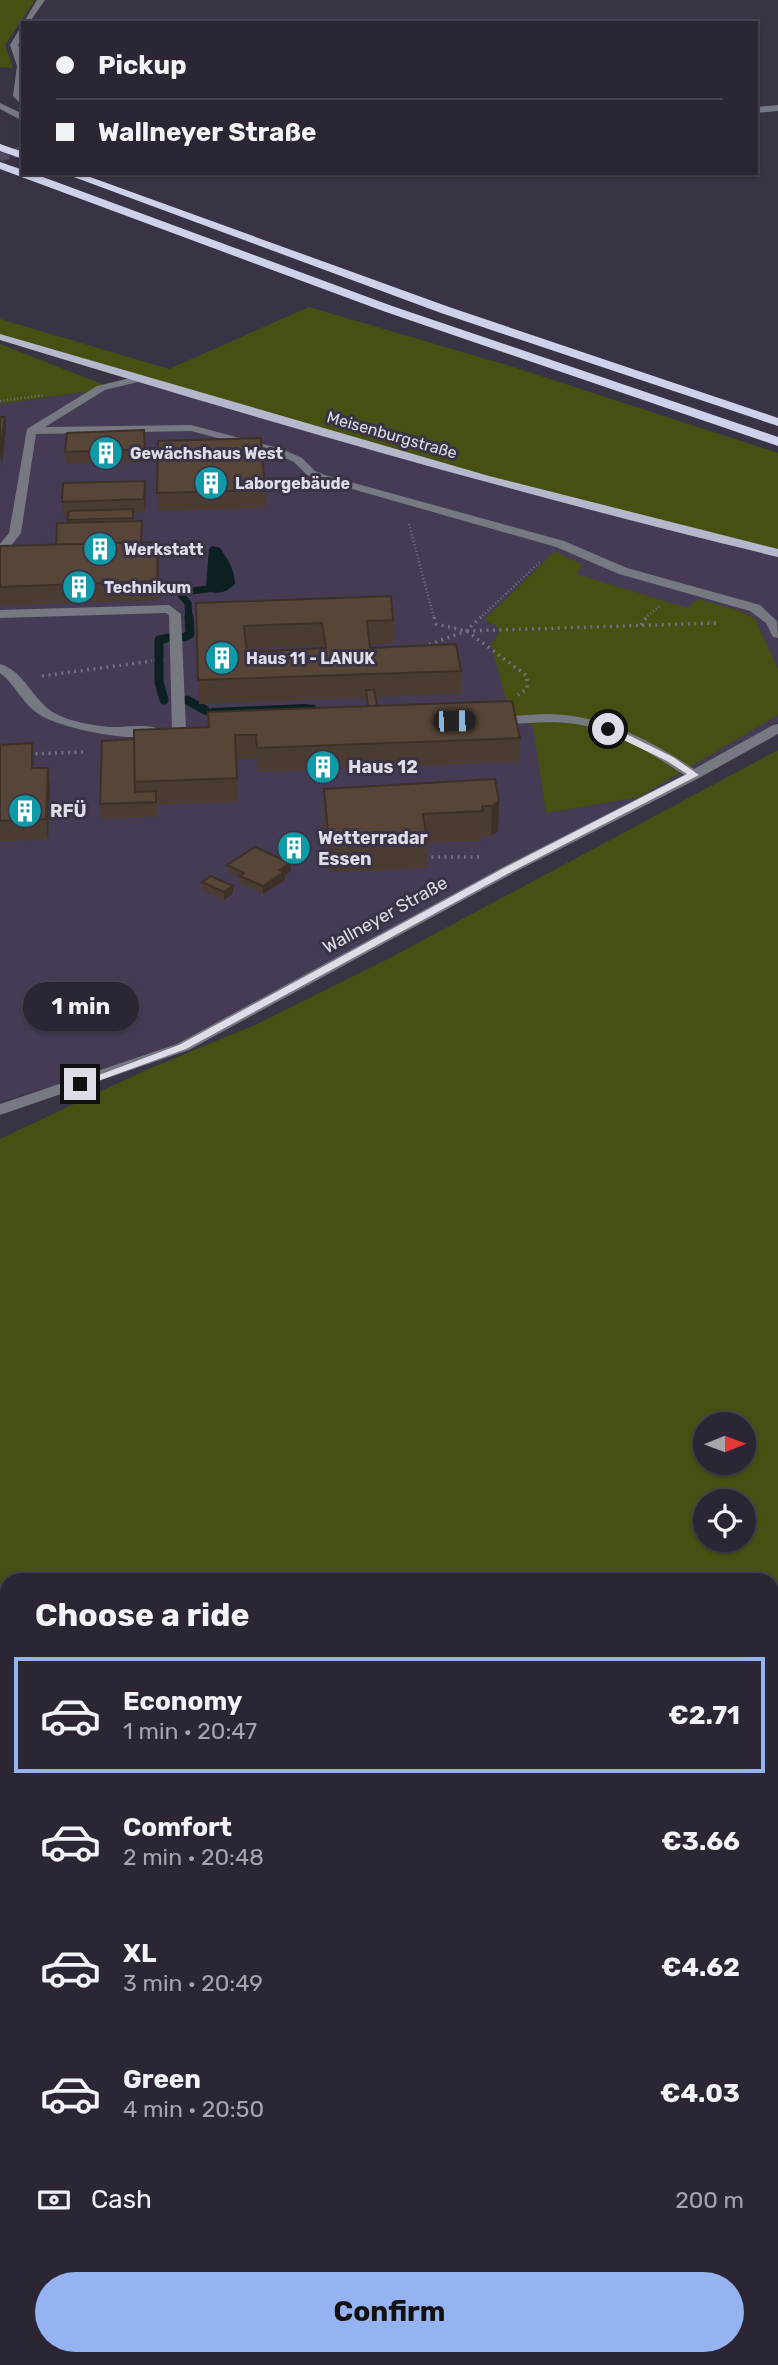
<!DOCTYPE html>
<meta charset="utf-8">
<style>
body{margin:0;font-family:Rubik,sans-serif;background:#342e3c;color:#f1f3f6;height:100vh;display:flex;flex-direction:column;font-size:26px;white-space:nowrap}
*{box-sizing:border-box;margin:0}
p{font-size:23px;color:#a6a5ac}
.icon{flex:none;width:38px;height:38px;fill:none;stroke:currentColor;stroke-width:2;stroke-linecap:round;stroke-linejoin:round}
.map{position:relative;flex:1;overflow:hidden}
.drawer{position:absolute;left:0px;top:1573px;width:779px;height:793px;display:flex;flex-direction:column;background:#2c2634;border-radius:21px 21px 0 0;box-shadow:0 2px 5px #0004,0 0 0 2px #48434f}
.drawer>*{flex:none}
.top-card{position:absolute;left:21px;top:21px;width:737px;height:154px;border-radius:0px;box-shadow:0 2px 5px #0004,0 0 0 2px #48434f;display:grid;align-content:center;height:154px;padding:0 35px;background:#2c2634}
.needle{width:46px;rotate:89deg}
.fabs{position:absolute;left:693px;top:1412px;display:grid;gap:14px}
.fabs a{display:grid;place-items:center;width:63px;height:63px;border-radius:50%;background:#2c2634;box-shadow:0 2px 5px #0004,0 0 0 2px #48434f;font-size:35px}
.end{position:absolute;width:32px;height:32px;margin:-16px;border:9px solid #dfdbe7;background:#111;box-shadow:0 0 0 4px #111}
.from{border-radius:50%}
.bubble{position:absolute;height:49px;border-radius:24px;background:#2c2634;box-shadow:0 2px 5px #0004,0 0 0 2px #48434f;font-size:23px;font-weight:700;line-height:49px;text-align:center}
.car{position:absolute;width:21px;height:42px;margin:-21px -10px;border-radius:9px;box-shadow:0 0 5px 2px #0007;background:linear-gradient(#222 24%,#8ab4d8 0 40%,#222 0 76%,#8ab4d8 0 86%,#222 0)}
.top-card b{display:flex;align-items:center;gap:24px;height:66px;font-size:26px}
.top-card b+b{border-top:2px solid #48434f}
.top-card i{width:18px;height:18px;background:#f1f3f6}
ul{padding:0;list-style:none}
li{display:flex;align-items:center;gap:21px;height:116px;margin:0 14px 10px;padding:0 21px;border:4px solid transparent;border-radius:0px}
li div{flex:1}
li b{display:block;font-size:26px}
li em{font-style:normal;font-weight:700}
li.active{border-color:#95b2f1}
li>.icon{width:63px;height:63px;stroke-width:1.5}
h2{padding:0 35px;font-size:32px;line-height:84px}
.pay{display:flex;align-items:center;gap:18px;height:77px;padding:0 35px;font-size:26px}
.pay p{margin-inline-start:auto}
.button{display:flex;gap:14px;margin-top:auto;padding:14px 35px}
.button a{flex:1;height:80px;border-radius:42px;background:#95b2f1;color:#111;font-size:28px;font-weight:700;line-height:80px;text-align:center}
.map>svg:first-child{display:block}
</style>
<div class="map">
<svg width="778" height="2365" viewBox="0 0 778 2365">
<rect width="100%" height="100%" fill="#3a3346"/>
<polygon fill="#453b54" points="148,377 778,553 778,722 299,991 182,1047 0,1102 0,404 111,388"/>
<g fill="#474f13" fill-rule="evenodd">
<polygon points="0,0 35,0 5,45 13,68 0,67"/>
<polygon points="309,307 510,366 778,453 778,551 512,484 0,336 0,319 169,369"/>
<polygon points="0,344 112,388 0,404"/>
<polygon points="555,551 583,565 576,574 688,608 698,599 740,611 755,619 778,669 778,715 639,797 546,813 533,726 510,714 491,644 499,634 497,626 484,620"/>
<path d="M778 750V2365H0V1139L146 1070 255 1025 386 960ZM705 1424H744V1463H705ZM705 1502H744V1540H705ZM7 1580H772V2359H7Z"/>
</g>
<g fill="#0e2122">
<path d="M212 546 220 548C228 559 235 571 235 584 226 592 221 594 210 592L206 586 209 549Z"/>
<polygon points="304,704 315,705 317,712 204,713 211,708"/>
</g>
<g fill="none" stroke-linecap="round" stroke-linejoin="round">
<polyline stroke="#0e2122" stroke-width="7" points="189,618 188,603 181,595 183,592 208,589"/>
<g stroke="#0e2122" stroke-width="9">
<polyline points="185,637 190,634 189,617"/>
<polyline points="159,658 159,640 167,638"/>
<polyline points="159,663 159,682 164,700"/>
<polyline points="187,700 205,710"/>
</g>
<polyline stroke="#534c5e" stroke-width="9" stroke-dasharray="9 4.5" stroke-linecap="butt" points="0,157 23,151"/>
<g stroke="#756f80" stroke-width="2.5" stroke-dasharray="1 2.5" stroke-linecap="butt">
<polyline points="0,401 45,395"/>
<polyline points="409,524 434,618"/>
<polyline points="480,618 541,561"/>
<polyline points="645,618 660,606"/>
</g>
<g stroke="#756f80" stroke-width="3.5" stroke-dasharray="2 4.5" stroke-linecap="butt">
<polyline points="434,617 436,624 466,631 717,623"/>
<polyline points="641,625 647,617"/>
<polyline points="467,631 527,676 527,689 518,695"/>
<polyline points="423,647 466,631 481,617"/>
<polyline points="42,676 152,661"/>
<polyline points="29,754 83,752"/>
<polyline points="425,857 480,857"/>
</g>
<g fill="#767882" fill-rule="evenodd">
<polygon points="37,0 45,0 29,23 23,23 23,36 18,45 23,59 23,106 13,96 17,66 10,45"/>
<polygon points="0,103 23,114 23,121 0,109"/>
<polygon points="778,105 778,111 756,113 756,107"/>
<polygon points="138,376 143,379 142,381 105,390 45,427 191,425 282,449 302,458 315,471 325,475 564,541 627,568 760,605 777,621 778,638 773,637 766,623 750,611 619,574 556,547 317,479 307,475 294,462 274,453 191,431 36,434 21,533 4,555 0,556 0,544 9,533 27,429 97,386"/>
<polygon points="169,605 181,614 186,730 179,734 172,730 169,615 166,613 0,618 0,610"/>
<path d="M0 664C25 671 33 702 56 714 72 722 91 725 109 727 123 728 151 722 162 731 143 747 57 728 37 713 22 703 15 684 0 673Z"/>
<path d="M545 714C602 714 648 739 694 769L773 725 778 724V734L699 778 513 873 189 1050 0 1115V1104L177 1044 503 867 684 775C651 753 615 730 576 724 549 720 521 724 494 725L487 721 494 717Z"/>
</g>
<path fill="#b5b8cb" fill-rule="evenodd" d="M0 334 489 476 778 549V557C516 494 258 419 0 340Z"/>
<g fill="#cdd1e9" fill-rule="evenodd">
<polygon points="0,144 23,152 23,159 0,151"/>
<polygon points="0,162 23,170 23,173 32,173 392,306 778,437 778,446 383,311 0,169"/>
<polygon points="63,173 79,173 449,307 778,418 778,426 441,313"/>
</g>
</g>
<g fill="#4b3b30" fill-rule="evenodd">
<polygon points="144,430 145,462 67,464 65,452"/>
<polygon points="145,481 145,512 133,513 134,521 142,521 142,542 159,560 158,600 0,606 0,546 56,545 68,523 68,514 63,515 62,502"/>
<polygon points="265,490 266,508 158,511 157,493"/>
<path d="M196 603 393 620V643L370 644V648L461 671V694L375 697 377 706 520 738 519 762 258 772 257 758 236 759 238 802 157 805V816L101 819 100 804 134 739 208 727 367 706 366 698 199 704ZM323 646V648L247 652V649Z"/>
<polygon points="32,743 34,768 48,768 50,787 48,839 0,842 0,745"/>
<polygon points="495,779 498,831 491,836 482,836 482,841 427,843 427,868 329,872 324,819 324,789"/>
<polygon points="282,841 306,847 300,854 284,853 282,849"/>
<polygon points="227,865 291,871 285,875 285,880 263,894 240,883 240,878 228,872"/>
<polygon points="202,882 233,886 233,893 224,900 202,890"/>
</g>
<g fill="#3d3027">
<polygon points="5,417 6,429 2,466 0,453"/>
<polygon points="145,481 146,494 145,512 144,499"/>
<polygon points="158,542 159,560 158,600 157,581"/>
<polygon points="32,743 34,763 34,788 32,768"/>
<polygon points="48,768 50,787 48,839 46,819"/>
<polygon points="499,801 498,831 491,836 492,806"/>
<polygon points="306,839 306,847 300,854 300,847"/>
<polygon points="290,863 291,871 285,875 285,880 263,894 263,886 280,870"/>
<polygon points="233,886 233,893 224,900 224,892"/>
</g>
<g fill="#574538" stroke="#3d3027" stroke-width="2" fill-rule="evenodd">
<polygon points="0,417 5,417 0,453"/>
<polygon points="144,430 145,449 65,452 67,433"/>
<polygon points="261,438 265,490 157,493 158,441"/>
<polygon points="145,481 144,499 62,502 63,483"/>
<polygon points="133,509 133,518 67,520 69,511"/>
<polygon points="142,521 141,542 56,545 57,523"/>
<polygon points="158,542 157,581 0,587 0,546"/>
<path d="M391 596 393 620 367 621 370 648 456 644 461 671 198 680 196 603ZM322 623 326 648 247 652 244 626Z"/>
<polygon points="366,690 374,690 377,706 368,706"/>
<polygon points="512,701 520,738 257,748 256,735 235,735 237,778 134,782 134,730 209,727 208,712"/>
<polygon points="134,739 135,792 156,791 156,802 100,804 102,741"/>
<polygon points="32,743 32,768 48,768 46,819 0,821 0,745"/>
<polygon points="495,779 499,801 492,806 482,806 483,811 423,814 427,839 329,842 324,789"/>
<polygon points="289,835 300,836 306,839 300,847 284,845 282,841"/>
<polygon points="255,847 290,863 280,870 284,872 263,886 240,876 244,873 227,865"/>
<polygon points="211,876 233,886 224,892 202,882"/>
</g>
<polygon fill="#dfdbe7" points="605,727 612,727 673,757 699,775 511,872 186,1049 84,1086 75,1084 179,1045 504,868 687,774 667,761 605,731"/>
<defs>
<g id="building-disc" transform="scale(1.75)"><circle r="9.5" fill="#0f9aa8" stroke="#3a3346"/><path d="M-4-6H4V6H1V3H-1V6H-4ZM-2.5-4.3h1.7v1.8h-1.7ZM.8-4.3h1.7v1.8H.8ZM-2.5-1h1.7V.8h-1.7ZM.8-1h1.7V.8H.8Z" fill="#fff"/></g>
</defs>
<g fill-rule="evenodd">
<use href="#building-disc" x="106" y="453"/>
<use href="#building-disc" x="211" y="483"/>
<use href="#building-disc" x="100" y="549"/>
<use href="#building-disc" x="79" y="587"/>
<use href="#building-disc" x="222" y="658"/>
<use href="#building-disc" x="323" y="767"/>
<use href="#building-disc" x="25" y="811"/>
<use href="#building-disc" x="294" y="848"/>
</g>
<g text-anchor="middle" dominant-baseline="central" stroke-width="6" stroke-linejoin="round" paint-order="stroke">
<g font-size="16" fill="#dfdbe7" stroke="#3a3346">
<text transform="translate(392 435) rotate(16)">Meisenburgstraße</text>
</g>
<g font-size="16" font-weight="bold" fill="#dfdbe7" stroke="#3a3346" text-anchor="start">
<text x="130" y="453">Gewächshaus West</text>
<text x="235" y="483">Laborgebäude</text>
<text x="124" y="549">Werkstatt</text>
<text x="104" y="587">Technikum</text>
<text x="246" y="658">Haus 11 - LANUK</text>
</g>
<g font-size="18" font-weight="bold" fill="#dfdbe7" stroke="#3a3346" text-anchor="start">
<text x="348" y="767">Haus 12</text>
<text x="50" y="811">RFÜ</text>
<text x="318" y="838">Wetterradar<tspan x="318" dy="21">Essen</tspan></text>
</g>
<g font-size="18" fill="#dfdbe7" stroke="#3a3346">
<text transform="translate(385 915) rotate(-29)">Wallneyer Straße</text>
</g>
</g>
</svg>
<div class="fabs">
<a><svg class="needle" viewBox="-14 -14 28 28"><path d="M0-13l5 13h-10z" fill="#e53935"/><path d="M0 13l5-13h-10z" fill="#a6a5ac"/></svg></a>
<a><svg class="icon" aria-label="locate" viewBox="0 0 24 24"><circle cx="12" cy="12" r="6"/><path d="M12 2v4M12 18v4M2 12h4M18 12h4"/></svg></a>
</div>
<i class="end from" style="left:608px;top:729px"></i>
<i class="end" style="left:80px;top:1084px"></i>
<div class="bubble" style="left:23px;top:982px;width:116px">1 min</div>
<i class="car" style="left:454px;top:721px;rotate:89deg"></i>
<div class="top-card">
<b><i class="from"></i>Pickup</b>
<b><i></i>Wallneyer Straße</b>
</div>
<section class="drawer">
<h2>Choose a ride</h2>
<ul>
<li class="active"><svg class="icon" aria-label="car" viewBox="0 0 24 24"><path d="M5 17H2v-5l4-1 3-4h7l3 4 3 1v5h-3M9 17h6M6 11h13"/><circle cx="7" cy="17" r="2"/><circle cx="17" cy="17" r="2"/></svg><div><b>Economy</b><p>1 min · 20:47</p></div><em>€2.71</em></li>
<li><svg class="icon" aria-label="car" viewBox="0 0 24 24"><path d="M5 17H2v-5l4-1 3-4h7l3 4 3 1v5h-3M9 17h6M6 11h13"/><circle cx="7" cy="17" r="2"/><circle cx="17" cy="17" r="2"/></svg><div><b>Comfort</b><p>2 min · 20:48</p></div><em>€3.66</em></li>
<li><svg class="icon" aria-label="car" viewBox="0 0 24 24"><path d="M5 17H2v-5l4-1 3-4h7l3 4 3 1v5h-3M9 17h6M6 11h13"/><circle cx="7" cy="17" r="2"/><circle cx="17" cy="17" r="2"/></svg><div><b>XL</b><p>3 min · 20:49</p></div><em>€4.62</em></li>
<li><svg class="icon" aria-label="car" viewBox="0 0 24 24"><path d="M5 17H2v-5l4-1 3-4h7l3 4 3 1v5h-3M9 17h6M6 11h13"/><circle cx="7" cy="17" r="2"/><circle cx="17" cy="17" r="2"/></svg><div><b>Green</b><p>4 min · 20:50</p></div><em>€4.03</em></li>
</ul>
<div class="pay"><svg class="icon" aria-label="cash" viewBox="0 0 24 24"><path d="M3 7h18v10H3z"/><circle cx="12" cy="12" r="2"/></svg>Cash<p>200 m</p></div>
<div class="button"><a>Confirm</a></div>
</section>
</div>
